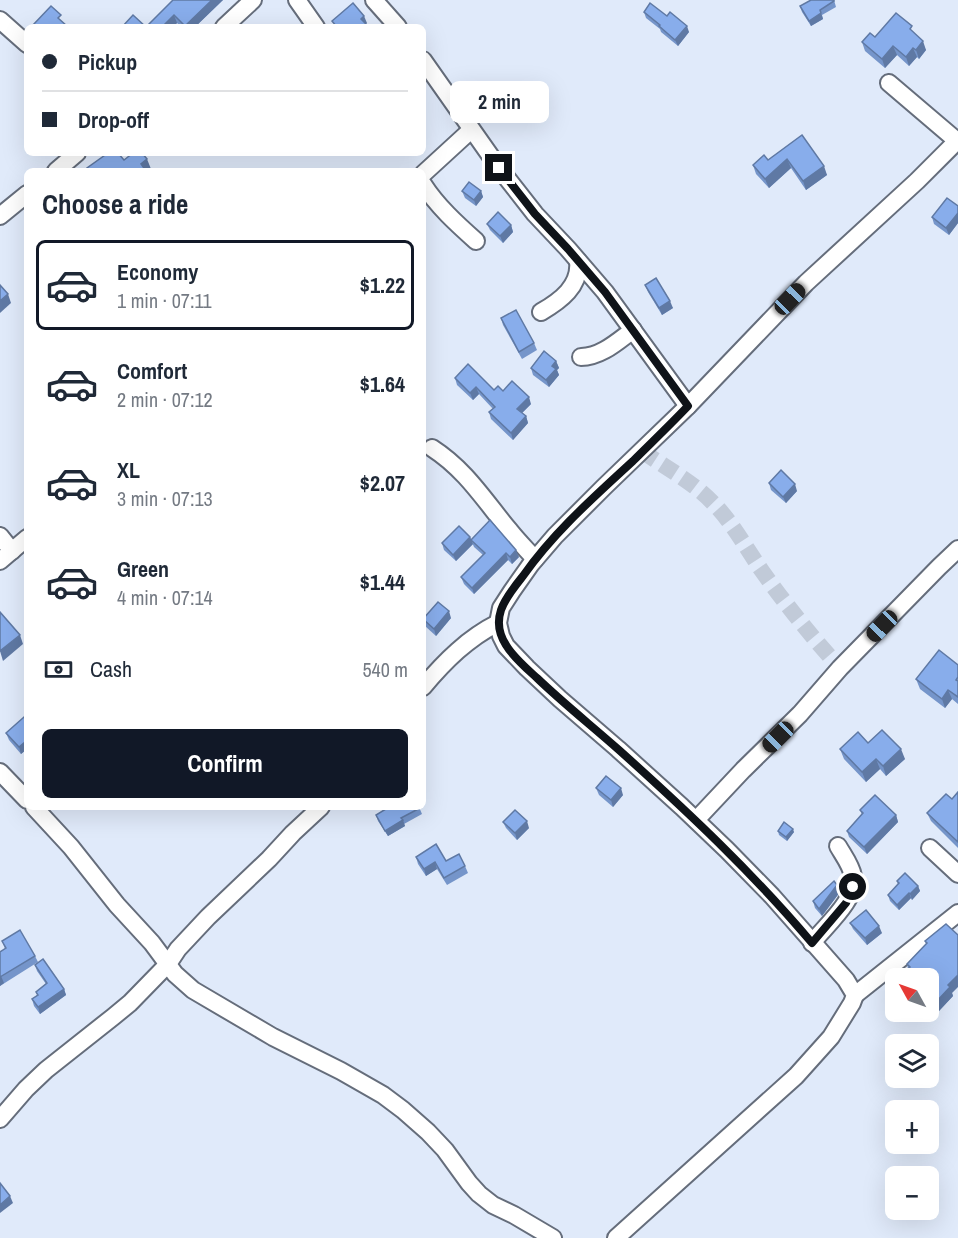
<!DOCTYPE html>
<meta charset="utf-8">
<style>
body{margin:0;font-family:"Archivo Narrow",sans-serif;background:#f6f6f7;color:#1f2937;height:100vh;display:flex;flex-direction:column;font-size:22px;white-space:nowrap}
*{box-sizing:border-box;margin:0}
p{font-size:20px;color:#747a83}
.icon{flex:none;width:33px;height:33px;fill:none;stroke:currentColor;stroke-width:2;stroke-linecap:round;stroke-linejoin:round}
.map{position:relative;flex:1;overflow:hidden}
.side{position:absolute;left:24px;top:168px;width:402px;height:642px;display:flex;flex-direction:column;background:#fff;border-radius:9px;box-shadow:0 6px 24px #0002}
.side>*{flex:none}
.top-card{position:absolute;left:24px;top:24px;width:402px;height:132px;border-radius:9px;box-shadow:0 6px 24px #0002;display:grid;align-content:center;height:132px;padding:0 18px;background:#fff}
.needle{width:39px;rotate:310deg}
.controls{position:absolute;left:885px;top:968px;display:grid;gap:12px}
.controls a{display:grid;place-items:center;width:54px;height:54px;border-radius:9px;background:#fff;box-shadow:0 6px 24px #0002;font-size:30px}
.end{position:absolute;width:27px;height:27px;margin:-14px;border:8px solid #0f1318;background:#fff;box-shadow:0 0 0 3px #fff}
.from{border-radius:50%}
.bubble{position:absolute;height:42px;border-radius:9px;background:#fff;box-shadow:0 6px 24px #0002;font-size:20px;font-weight:700;line-height:42px;text-align:center}
.car{position:absolute;width:18px;height:36px;margin:-18px -9px;border-radius:8px;box-shadow:0 0 4px 2px #0007;background:linear-gradient(#222 24%,#8ab4d8 0 40%,#222 0 76%,#8ab4d8 0 86%,#222 0)}
.top-card b{display:flex;align-items:center;gap:21px;height:57px;font-size:22px}
.top-card b+b{border-top:2px solid #e0e1e3}
.top-card i{width:15px;height:15px;background:#1f2937}
ul{padding:0;list-style:none}
li{display:flex;align-items:center;gap:18px;height:90px;margin:0 12px 9px;padding:0 6px;border:3px solid transparent;border-radius:9px}
li div{flex:1}
li b{display:block;font-size:22px}
li em{font-style:normal;font-weight:700}
li.current{border-color:#111827}
li>.icon{width:54px;height:54px;stroke-width:1.5}
h2{padding:0 18px;font-size:27px;line-height:72px}
.pay{display:flex;align-items:center;gap:15px;height:66px;padding:0 18px;font-size:22px}
.pay p{margin-inline-start:auto}
.primary-button{display:flex;gap:12px;margin-top:auto;padding:12px 18px}
.primary-button a{flex:1;height:69px;border-radius:9px;background:#111827;color:#fff;font-size:24px;font-weight:700;line-height:69px;text-align:center}
.map>svg:first-child{display:block}
</style>
<div class="map">
<svg width="958" height="1238" viewBox="0 0 958 1238">
<rect width="100%" height="100%" fill="#e0eafa"/>
<g fill="none" stroke-linecap="round" stroke-linejoin="round">
<path stroke="#c1cad8" stroke-width="16" stroke-dasharray="16 8" stroke-linecap="butt" d="M642 451C666 468 693 482 713 503 733 523 746 548 762 571 786 605 812 637 840 668"/>
<g stroke="#656d7b" stroke-width="20">
<g id="street">
<polyline points="297,0 316,27"/>
<polyline points="374,0 398,27"/>
<polyline points="0,20 27,44"/>
<polyline points="224,27 253,0"/>
<polyline points="423,60 499,168 535,214 568,249 605,292 688,406"/>
<polyline points="889,83 957,141"/>
<polyline points="56,171 77,153"/>
<polyline points="423,174 471,130"/>
<path d="M423 184C437 206 457 224 476 241"/>
<polyline points="0,216 27,194"/>
<path d="M541 312C560 301 581 286 578 261"/>
<path d="M581 357C601 357 618 341 633 330"/>
<path d="M432 448C466 470 484 500 510 531 518 541 527 550 535 559"/>
<polyline points="0,536 12,551"/>
<polyline points="0,561 27,538"/>
<path d="M423 687C445 661 468 638 498 623"/>
<polyline points="0,772 27,800"/>
<polyline points="34,807 71,847 117,905 152,943 175,974 193,990 273,1037 341,1071 383,1095 403,1110 428,1132 445,1150 469,1183 479,1194 493,1205 514,1215 553,1238"/>
<polyline points="696,820 743,770 800,714 840,668 939,567 958,549"/>
<polyline points="930,848 958,874"/>
<path d="M812 943C825 926 858 899 853 876 851 865 843 855 838 846"/>
<polyline points="855,995 958,913"/>
<polyline points="0,1119 26,1089 46,1070 113,1017 130,1003 168,964 178,949 208,917 269,859 293,833 321,807"/>
<polyline points="616,1238 796,1076 831,1037 852,1003 855,995 846,980 772,896 727,850 682,807 618,749 560,699 527,668 506,646 501,636 498,623 501,608 512,591 531,564 555,536 604,487 688,406 806,283 917,181 958,140"/>
</g>
</g>
<use href="#street" stroke="#fff" stroke-width="16"/>
</g>
<g fill="#7595ca">
<polygon points="173,0 223,0 195,27 181,27 177,23 173,27 122,27 146,27"/>
<polygon points="834,0 836,7 822,15 823,19 811,26 802,12 800,6"/>
<polygon points="644,12 667,16 689,32 678,46 661,32 660,29 646,18"/>
<polygon points="915,34 926,50 919,59 917,57 909,66 897,55 885,68 865,51 862,42 875,37"/>
<polygon points="802,135 827,175 806,190 791,168 769,188 756,174 753,165 768,160"/>
<polygon points="462,191 481,191 483,197 476,206 465,198"/>
<polygon points="958,206 958,223 949,235 934,224 932,217"/>
<polygon points="487,224 511,225 513,232 503,243 490,230"/>
<polygon points="645,285 673,308 662,315 648,292"/>
<polygon points="501,318 534,343 537,350 522,359 503,325"/>
<polygon points="556,361 559,368 557,370 559,375 549,387 533,375 531,368"/>
<polygon points="455,378 494,390 503,391 531,404 522,413 526,416 528,423 513,440 491,419 489,412 493,409 479,394 473,400 457,385"/>
<polygon points="769,483 797,491 786,503 771,490"/>
<polygon points="470,537 473,544 456,561 444,550 442,543"/>
<polygon points="471,540 519,557 512,564 508,560 474,594 464,584 461,577 483,555 474,547"/>
<polygon points="451,618 436,636 425,626 423,619"/>
<polygon points="958,665 958,704 952,699 945,708 920,689 916,679"/>
<polygon points="27,721 27,749 21,754 9,740 6,733"/>
<polygon points="868,743 905,759 886,776 880,769 866,782 844,759 840,749"/>
<polygon points="596,788 623,795 613,807 599,795"/>
<polygon points="958,792 958,848 931,821 927,813 952,799"/>
<polygon points="419,807 422,814 404,824 405,826 388,836 378,821 376,815"/>
<polygon points="860,810 896,815 898,822 867,854 849,837 847,831 862,815"/>
<polygon points="503,822 529,828 517,840 506,828"/>
<polygon points="778,831 794,832 787,841 779,835"/>
<polygon points="416,857 446,861 465,866 468,873 447,885 437,869 426,876 418,864"/>
<polygon points="897,881 918,886 920,891 912,900 911,898 899,910 890,901 888,895 898,885"/>
<polygon points="840,892 822,916 815,908 813,901"/>
<polygon points="850,923 882,933 867,945 853,929"/>
<polygon points="946,924 952,993 953,996 939,1011 928,1001 928,978 908,969 907,964 926,944 925,941"/>
<polygon points="2,941 35,956 38,962 0,986 0,952 5,949"/>
<polygon points="35,965 64,989 66,995 40,1014 34,1006 32,999 37,995 36,992 46,984 37,971"/>
</g>
<g fill="#5f79a4">
<polygon points="212,0 223,0 195,27 185,27 185,26"/>
<polygon points="821,13 823,19 811,26 809,21"/>
<polygon points="174,15 177,23 173,27 162,27"/>
<polygon points="364,16 367,23 363,26 361,19"/>
<polygon points="687,26 689,32 678,46 675,40"/>
<polygon points="923,41 926,50 919,59 916,50"/>
<polygon points="893,46 897,55 885,68 882,59"/>
<polygon points="913,48 917,57 909,66 906,57"/>
<polygon points="147,159 151,169 148,171 143,171 141,164"/>
<polygon points="787,159 791,168 769,188 765,179"/>
<polygon points="824,166 827,175 806,190 803,181"/>
<polygon points="481,191 483,197 476,206 474,200"/>
<polygon points="958,213 958,223 949,235 946,228"/>
<polygon points="511,225 513,232 503,243 500,236"/>
<polygon points="8,294 11,303 0,313 0,301"/>
<polygon points="670,301 673,308 662,315 659,308"/>
<polygon points="556,361 559,368 557,370 559,375 549,387 546,380 552,366"/>
<polygon points="476,387 479,394 473,400 470,393"/>
<polygon points="529,397 531,404 520,415 517,409"/>
<polygon points="526,416 528,423 513,440 511,433"/>
<polygon points="795,484 797,491 786,503 783,497"/>
<polygon points="470,537 473,544 456,561 453,555"/>
<polygon points="516,550 519,557 512,564 510,557"/>
<polygon points="506,553 508,560 474,594 472,588"/>
<polygon points="449,611 451,618 436,636 434,629"/>
<polygon points="20,635 23,644 3,661 0,651"/>
<polygon points="948,690 952,699 945,708 942,699"/>
<polygon points="25,742 27,749 21,754 19,747"/>
<polygon points="901,749 905,759 886,776 883,766"/>
<polygon points="876,759 880,769 866,782 862,772"/>
<polygon points="621,788 623,795 613,807 611,800"/>
<polygon points="896,815 898,822 867,854 864,847"/>
<polygon points="403,820 405,826 388,836 385,831"/>
<polygon points="527,821 529,828 517,840 515,833"/>
<polygon points="793,829 794,832 787,841 786,837"/>
<polygon points="435,862 437,869 426,876 424,869"/>
<polygon points="837,885 840,892 822,916 819,909"/>
<polygon points="918,886 920,891 912,900 910,894"/>
<polygon points="909,893 911,898 899,910 897,905"/>
<polygon points="879,926 882,933 867,945 865,938"/>
<polygon points="958,975 958,987 952,993 953,996 939,1011 936,1002 948,985"/>
<polygon points="1,976 4,983 0,986 0,977"/>
<polygon points="64,989 66,995 40,1014 38,1007"/>
<polygon points="10,1196 13,1203 0,1213 0,1205"/>
</g>
<g fill="#88adeb" stroke="#5f79a4" stroke-width="1.5">
<polygon points="173,0 212,0 185,26 174,15 162,27 122,27 133,15 146,27"/>
<polygon points="811,0 834,0 834,1 820,10 821,13 809,21 800,6"/>
<polygon points="353,3 364,16 361,19 369,27 337,27 332,21"/>
<polygon points="650,3 667,16 670,12 687,26 675,40 659,26 660,25 644,12"/>
<polygon points="51,6 61,15 58,18 67,26 66,27 35,27 33,25"/>
<polygon points="896,13 912,26 910,29 923,41 916,50 913,48 906,57 893,46 882,59 862,42 870,33 875,37"/>
<polygon points="802,135 824,166 803,181 787,159 765,179 753,165 764,155 768,160"/>
<polygon points="108,153 118,153 124,160 133,153 142,153 147,159 141,164 146,171 89,171 87,168"/>
<polygon points="469,182 481,191 474,200 462,191"/>
<polygon points="947,198 958,206 958,213 946,228 932,217"/>
<polygon points="498,212 511,225 500,236 487,224"/>
<polygon points="656,278 670,301 659,308 645,285"/>
<polygon points="0,285 8,294 0,301"/>
<polygon points="516,310 534,343 519,352 501,318"/>
<polygon points="544,351 556,361 552,366 556,369 546,380 531,368"/>
<polygon points="468,364 494,390 498,386 503,391 512,381 529,397 517,409 526,416 511,433 489,412 495,407 476,387 470,393 455,378"/>
<polygon points="781,470 795,484 783,497 769,483"/>
<polygon points="490,520 516,550 510,557 506,553 472,588 461,577 485,553 471,540"/>
<polygon points="459,526 470,537 453,555 442,543"/>
<polygon points="438,602 449,611 434,629 423,619"/>
<polygon points="0,612 20,635 0,651"/>
<polygon points="939,650 958,665 958,677 956,680 958,681 958,697 948,690 942,699 916,679"/>
<polygon points="24,717 27,721 27,744 25,742 19,747 6,733"/>
<polygon points="882,730 901,749 883,766 876,759 862,772 840,749 858,732 868,743"/>
<polygon points="606,776 621,788 611,800 596,788"/>
<polygon points="958,792 958,842 927,813 946,794 952,799"/>
<polygon points="875,795 896,815 864,847 847,831 863,813 860,810"/>
<polygon points="389,807 419,807 420,808 401,818 403,820 385,831 376,815"/>
<polygon points="515,810 527,821 515,833 503,822"/>
<polygon points="784,822 793,829 786,837 778,831"/>
<polygon points="436,844 446,861 459,854 465,866 444,878 435,862 424,869 416,857"/>
<polygon points="905,873 918,886 910,894 909,893 897,905 888,895 899,883 897,881"/>
<polygon points="834,881 837,885 819,909 813,901"/>
<polygon points="866,910 879,926 865,938 850,923"/>
<polygon points="946,924 958,935 958,975 948,985 950,987 936,1002 928,995 928,978 899,978 910,967 907,964 927,943 925,941"/>
<polygon points="20,930 35,956 0,977 0,952 6,948 2,941"/>
<polygon points="43,959 64,989 38,1007 32,999 38,995 36,992 47,983 35,965"/>
<polygon points="896,982 896,989 892,986"/>
<polygon points="0,1183 10,1196 0,1205"/>
</g>
<g fill="none" stroke-linecap="round" stroke-linejoin="round">
<path stroke="#0f1318" stroke-width="8" d="M499 168 535 214 568 249 605 292 688 406C670 425 651 443 633 461 594 497 554 532 523 576 515 586 505 598 501 610 497 622 499 634 506 645 513 657 526 668 537 678 563 703 592 726 619 750 687 811 753 873 812 943L846 903 853 887"/>
</g>
</svg>
<div class="controls">
<a><svg class="needle" viewBox="-14 -14 28 28"><path d="M0-13l5 13h-10z" fill="#e53935"/><path d="M0 13l5-13h-10z" fill="#747a83"/></svg></a>
<a><svg class="icon" aria-label="layers" viewBox="0 0 24 24"><path d="M12 4l9 5-9 5-9-5zM3 14l9 5 9-5"/></svg></a>
<a>+</a>
<a>−</a>
</div>
<i class="end from" style="left:853px;top:887px"></i>
<i class="end" style="left:499px;top:168px"></i>
<div class="bubble" style="left:450px;top:81px;width:99px">2 min</div>
<i class="car" style="left:790px;top:299px;rotate:44deg"></i>
<i class="car" style="left:882px;top:626px;rotate:224deg"></i>
<i class="car" style="left:778px;top:737px;rotate:225deg"></i>
<div class="top-card">
<b><i class="from"></i>Pickup</b>
<b><i></i>Drop-off</b>
</div>
<section class="side">
<h2>Choose a ride</h2>
<ul>
<li class="current"><svg class="icon" aria-label="car" viewBox="0 0 24 24"><path d="M5 17H2v-5l4-1 3-4h7l3 4 3 1v5h-3M9 17h6M6 11h13"/><circle cx="7" cy="17" r="2"/><circle cx="17" cy="17" r="2"/></svg><div><b>Economy</b><p>1 min · 07:11</p></div><em>$1.22</em></li>
<li><svg class="icon" aria-label="car" viewBox="0 0 24 24"><path d="M5 17H2v-5l4-1 3-4h7l3 4 3 1v5h-3M9 17h6M6 11h13"/><circle cx="7" cy="17" r="2"/><circle cx="17" cy="17" r="2"/></svg><div><b>Comfort</b><p>2 min · 07:12</p></div><em>$1.64</em></li>
<li><svg class="icon" aria-label="car" viewBox="0 0 24 24"><path d="M5 17H2v-5l4-1 3-4h7l3 4 3 1v5h-3M9 17h6M6 11h13"/><circle cx="7" cy="17" r="2"/><circle cx="17" cy="17" r="2"/></svg><div><b>XL</b><p>3 min · 07:13</p></div><em>$2.07</em></li>
<li><svg class="icon" aria-label="car" viewBox="0 0 24 24"><path d="M5 17H2v-5l4-1 3-4h7l3 4 3 1v5h-3M9 17h6M6 11h13"/><circle cx="7" cy="17" r="2"/><circle cx="17" cy="17" r="2"/></svg><div><b>Green</b><p>4 min · 07:14</p></div><em>$1.44</em></li>
</ul>
<div class="pay"><svg class="icon" aria-label="cash" viewBox="0 0 24 24"><path d="M3 7h18v10H3z"/><circle cx="12" cy="12" r="2"/></svg>Cash<p>540 m</p></div>
<div class="primary-button"><a>Confirm</a></div>
</section>
</div>
